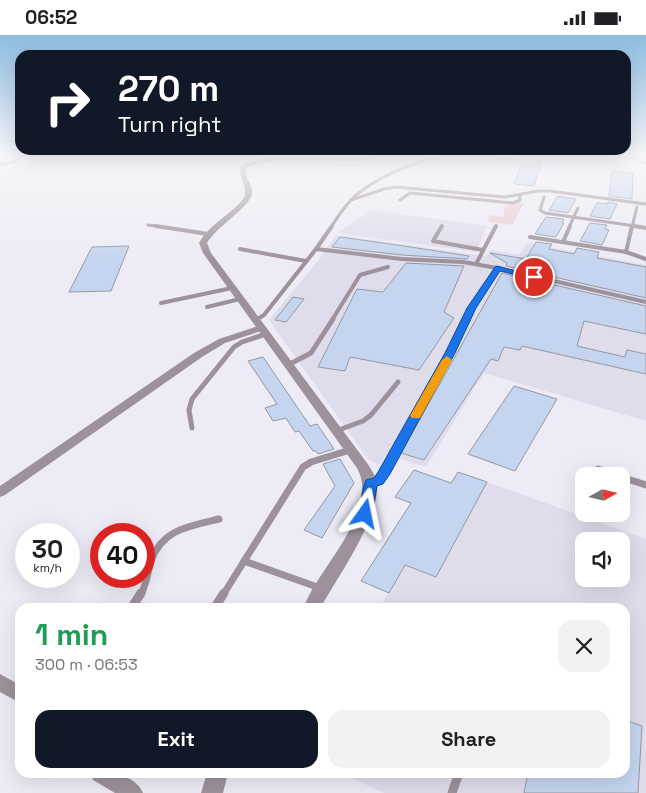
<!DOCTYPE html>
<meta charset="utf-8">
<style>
:root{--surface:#fff;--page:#f2f2f2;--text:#202124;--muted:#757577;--accent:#111827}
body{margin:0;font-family:"Space Grotesk",sans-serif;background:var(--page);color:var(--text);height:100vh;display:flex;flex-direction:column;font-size:19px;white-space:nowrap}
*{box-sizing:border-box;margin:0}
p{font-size:16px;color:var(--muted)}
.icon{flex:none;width:28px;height:28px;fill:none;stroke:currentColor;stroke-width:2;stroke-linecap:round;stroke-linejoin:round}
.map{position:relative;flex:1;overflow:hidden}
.details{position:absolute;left:15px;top:568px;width:615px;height:175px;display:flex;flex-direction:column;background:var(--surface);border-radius:15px;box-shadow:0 5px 20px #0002}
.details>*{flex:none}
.hud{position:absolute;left:15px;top:15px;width:616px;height:105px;border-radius:15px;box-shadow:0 5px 20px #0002;background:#111827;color:#fff;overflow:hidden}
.needle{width:32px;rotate:82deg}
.tools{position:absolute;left:575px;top:432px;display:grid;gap:10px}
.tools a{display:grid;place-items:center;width:55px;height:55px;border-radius:10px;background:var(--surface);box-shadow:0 5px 20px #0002;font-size:25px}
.speed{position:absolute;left:15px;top:488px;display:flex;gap:10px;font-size:25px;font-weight:700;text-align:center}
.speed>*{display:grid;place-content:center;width:65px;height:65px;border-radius:50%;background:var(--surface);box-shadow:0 5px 20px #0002;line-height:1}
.speed small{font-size:12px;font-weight:400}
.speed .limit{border:8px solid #d22;background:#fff;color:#111}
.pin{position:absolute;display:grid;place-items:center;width:42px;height:42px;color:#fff;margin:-21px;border:2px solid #fff;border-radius:50%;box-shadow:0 1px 5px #0007}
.me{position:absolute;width:55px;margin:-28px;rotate:12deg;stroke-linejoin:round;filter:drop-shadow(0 0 4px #0008)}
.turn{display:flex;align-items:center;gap:18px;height:105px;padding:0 20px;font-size:22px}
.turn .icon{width:65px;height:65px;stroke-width:2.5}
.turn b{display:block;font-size:35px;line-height:42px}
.round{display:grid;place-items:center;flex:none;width:52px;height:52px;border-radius:15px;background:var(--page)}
.headline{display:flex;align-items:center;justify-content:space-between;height:85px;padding:0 20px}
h1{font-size:30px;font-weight:700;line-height:38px;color:#1e9e55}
.primary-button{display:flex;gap:10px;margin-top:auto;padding:10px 20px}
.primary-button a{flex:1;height:58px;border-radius:15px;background:var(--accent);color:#fff;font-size:20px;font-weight:700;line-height:58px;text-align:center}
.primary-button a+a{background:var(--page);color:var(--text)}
.status{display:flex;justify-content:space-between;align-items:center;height:35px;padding:0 25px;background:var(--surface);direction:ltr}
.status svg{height:14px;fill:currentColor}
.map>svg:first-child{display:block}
.built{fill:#dfdcec;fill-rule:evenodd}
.green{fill:#e8ccd2}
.building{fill:#c5d5ef;stroke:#9499a1}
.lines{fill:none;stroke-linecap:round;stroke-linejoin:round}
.service-far4{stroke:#9d929b;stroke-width:3}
.service-far3{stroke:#9d929b;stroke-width:4}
.service-far2{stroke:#9d929b;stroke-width:5}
.service-far1{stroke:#9d929b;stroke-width:7}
.service{stroke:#9d929b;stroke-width:9}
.minor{fill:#9d929b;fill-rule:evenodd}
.tertiary{fill:#9d929b;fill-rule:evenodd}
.route{fill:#1a73e8;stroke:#114b97}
.slow{fill:#f59e0b}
</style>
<div class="status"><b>06:52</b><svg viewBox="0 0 49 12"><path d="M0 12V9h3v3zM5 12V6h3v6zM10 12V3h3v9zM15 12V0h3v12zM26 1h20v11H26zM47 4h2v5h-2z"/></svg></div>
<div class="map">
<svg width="646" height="758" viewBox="0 0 646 758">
<rect width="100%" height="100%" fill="#edebf5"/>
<g class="built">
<path d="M371 175 487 191 476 217 338 198Z"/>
<path d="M336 200 486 221 491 215 519 220 527 208 646 230V386L484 338 426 432 386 420 379 430 368 424 269 285 318 226Z"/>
<path d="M487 447 646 504V758H385L340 738H625V572H380L405 530 436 542ZM584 506H621V544H584Z"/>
</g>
<path class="green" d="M524 168 512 190 488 187 489 180 503 182 505 170Z"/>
<g class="building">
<path d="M525 120H537V122H543L534 151 514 149Z"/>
<path d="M612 136 633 138 632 164 609 161Z"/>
<path d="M558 161 576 164 568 178 549 175Z"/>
<path d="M608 167 617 169 610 184 590 181 597 168 608 169Z"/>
<path d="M546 182 564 184 562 188H564L556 202 535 199Z"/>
<path d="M590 188 607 190 605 194 609 195 602 210 580 206Z"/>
<path d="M340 202 404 211 469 221 467 224 402 220 332 212Z"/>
<path d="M536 207 552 209 549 214 574 219 577 213 599 217 597 223 646 232V263L506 231 507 228 490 218 526 224Z"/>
<path d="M129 211 111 256 69 257 92 212Z"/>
<path d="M406 228 464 231 444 277 454 283 419 335 350 322 345 336 318 332 357 254 383 257Z"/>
<path d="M502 238 646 271V299L584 286 577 311 625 322 627 315 646 319V339L522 311 520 315 504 312 498 326 491 324 424 425 401 418Z"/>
<path d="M293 262 304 264 286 287 275 285Z"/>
<path d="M263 322 310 391 317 389 334 414 318 419 316 416H313L299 396 295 397 286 383 273 386 265 373 277 369 248 326Z"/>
<path d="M514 351 557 364 515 436 468 419Z"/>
<path d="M340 424 354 448 322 503 304 495 335 451 323 429Z"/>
<path d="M414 435 451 448 458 437 487 447 436 542 405 530 389 558 361 546 411 468 395 462Z"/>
<path d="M625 685 642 691 638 758H524L528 738H625Z"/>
</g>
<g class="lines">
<g class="service-far4">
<path d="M635 120 634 124 646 128"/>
<path d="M544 162 540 175 545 178 642 192"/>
<path d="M351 165 384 154 396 152 505 162 538 156H550L646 169"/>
<path d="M400 165 410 158 513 168 520 165V160"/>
<path d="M148 190 164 192"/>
<path d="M331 192C339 180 348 166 360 157 385 138 422 123 453 120 473 118 494 123 514 125"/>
<path d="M569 192 578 173"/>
<path d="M632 192 637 172"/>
</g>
<g class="service-far3">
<path d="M156 191 208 199"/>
<path d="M442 191 433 206 483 215"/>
<path d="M632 191 626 217 646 224"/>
<path d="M634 191 646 193"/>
<path d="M530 202 626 217"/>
<path d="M563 207 570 191"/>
<path d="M240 214 306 226"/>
<path d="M316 214 332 191"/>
<path d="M476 229 496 191"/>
<path d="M161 268 232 253"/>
<path d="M207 272 240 264"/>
<path d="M259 283 264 280 316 214 402 224 463 227 497 233"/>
<path d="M332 285 360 240 388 232"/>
<path d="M466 285 497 233 646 267"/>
</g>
<g class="service-far2">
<path d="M288 330 311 318 333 284"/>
<path d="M192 393 189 375 192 364 234 312 242 307 266 299"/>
<path d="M336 396 363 386 371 380 398 347"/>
<path d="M402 405 467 284"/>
</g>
<g class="service-far1">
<path d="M598 434 620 441"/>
<path d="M621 442 646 450"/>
<path d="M370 448 379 446 403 404"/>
<path d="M244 526 320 553"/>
<path d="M141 560C146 549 148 538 151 526 162 494 190 491 219 484"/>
<path d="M223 560 303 432 311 427 350 415"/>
</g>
<g class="service">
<path d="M132 572 141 558"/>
<path d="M215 572 224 558"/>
<path d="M452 758 459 738"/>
</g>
<g class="minor">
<path d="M16 120H22L16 128 0 131V127L12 126Z"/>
<path d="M261 290 266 293 264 295 225 308 202 322 5 460 0 462V451L194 318 219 304Z"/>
<path d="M0 639 20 650V668L0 657Z"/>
<path d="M90 738C108 736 135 739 143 758H115L93 745Z"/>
</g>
<g class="tertiary">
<path d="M379 120H393C386 124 375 124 367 125 330 129 278 118 246 133 245 143 253 150 252 159 249 173 216 192 207 208L211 218 367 428C371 434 376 441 377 449 380 483 337 543 321 572H304C317 534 381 476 357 433L203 218 199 208C210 188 231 180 243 164 250 154 237 142 241 131 268 118 296 123 325 123 343 123 361 122 379 120Z"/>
<path d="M207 738H228L223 758H201Z"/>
</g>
</g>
<linearGradient id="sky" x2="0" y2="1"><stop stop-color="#8dbce0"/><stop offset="0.53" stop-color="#f7f6fa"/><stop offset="1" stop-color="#f7f6fa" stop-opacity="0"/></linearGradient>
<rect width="646" height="226" fill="url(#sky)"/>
<path class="route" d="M497 231 539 242 534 244 500 236 476 273 455 318 390 439 383 449 377 451 372 479 370 483H360L358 479C361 470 362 453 366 445L374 443 378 437 445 318 467 273 495 232Z"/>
<path class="slow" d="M447 321 452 325 421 381 420 383H412L410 381 442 325Z"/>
</svg>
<div class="tools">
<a><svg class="needle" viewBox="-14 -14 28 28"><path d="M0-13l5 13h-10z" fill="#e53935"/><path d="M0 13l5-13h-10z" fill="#757577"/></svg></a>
<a><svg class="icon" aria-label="sound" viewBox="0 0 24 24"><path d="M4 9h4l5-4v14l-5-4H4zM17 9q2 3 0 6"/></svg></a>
</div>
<div class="speed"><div>30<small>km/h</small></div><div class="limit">40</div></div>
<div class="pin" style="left:534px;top:242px;background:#d93025"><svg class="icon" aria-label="arrive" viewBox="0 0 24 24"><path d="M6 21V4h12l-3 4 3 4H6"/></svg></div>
<svg class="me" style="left:365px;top:479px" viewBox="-20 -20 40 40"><path d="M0-17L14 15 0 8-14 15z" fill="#1a73e8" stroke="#fff" stroke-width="4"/></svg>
<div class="hud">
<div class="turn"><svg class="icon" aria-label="right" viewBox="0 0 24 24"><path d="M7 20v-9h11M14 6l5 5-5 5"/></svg><div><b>270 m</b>Turn right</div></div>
</div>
<section class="details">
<div class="headline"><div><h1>1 min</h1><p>300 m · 06:53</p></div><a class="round"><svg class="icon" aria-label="close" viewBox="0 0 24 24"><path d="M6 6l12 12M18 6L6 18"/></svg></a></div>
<div class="primary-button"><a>Exit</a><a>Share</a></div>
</section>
</div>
